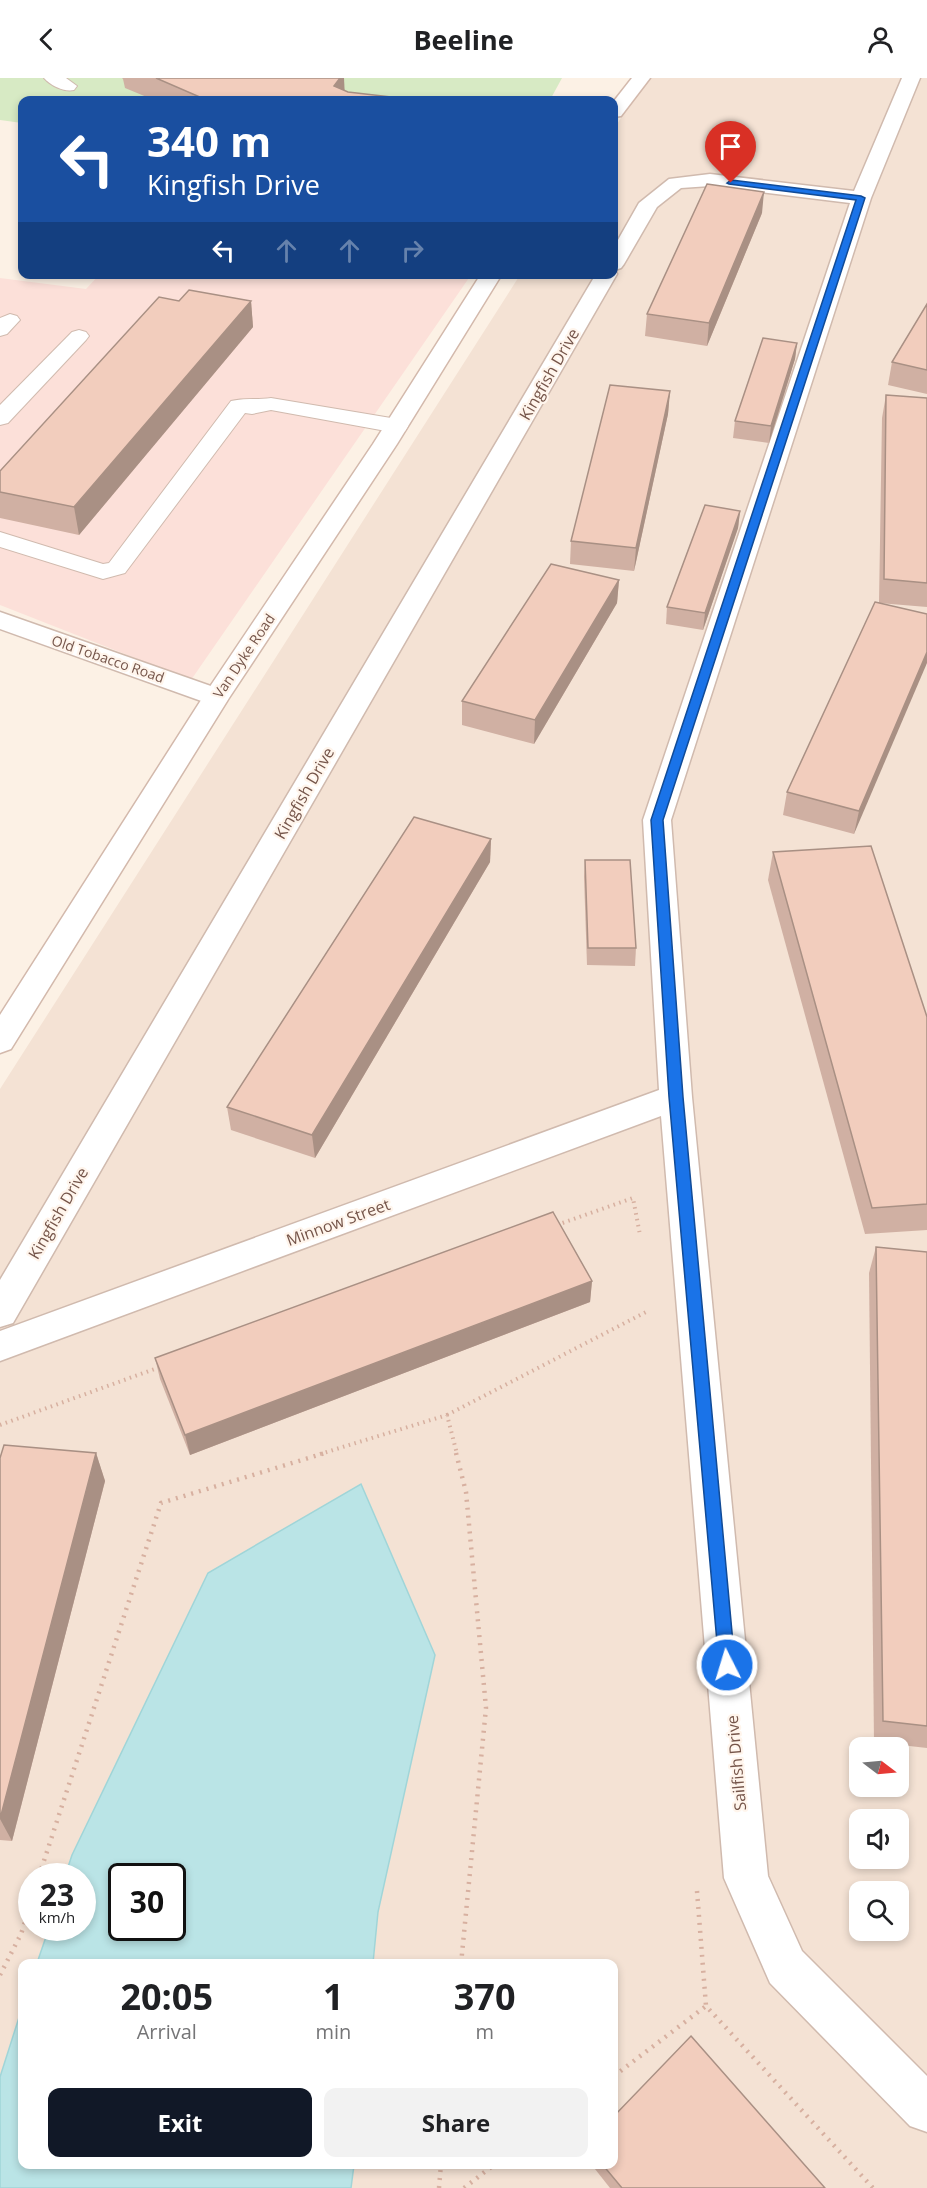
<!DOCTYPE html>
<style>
:root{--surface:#fff;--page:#f2f2f2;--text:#202124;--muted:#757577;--accent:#111827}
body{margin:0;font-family:"Open Sans",sans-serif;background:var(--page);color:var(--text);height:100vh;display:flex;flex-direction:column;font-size:22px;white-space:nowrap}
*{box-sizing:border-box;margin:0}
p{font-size:20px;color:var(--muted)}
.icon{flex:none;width:33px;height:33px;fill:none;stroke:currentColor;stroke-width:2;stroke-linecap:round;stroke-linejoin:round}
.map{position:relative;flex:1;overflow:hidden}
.sheet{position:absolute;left:18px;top:1881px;width:600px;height:210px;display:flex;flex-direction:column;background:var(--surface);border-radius:12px;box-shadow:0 3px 9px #0003}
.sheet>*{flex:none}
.guide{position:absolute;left:18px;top:18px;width:600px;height:183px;border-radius:12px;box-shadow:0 3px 9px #0003;background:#1a4fa0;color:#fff;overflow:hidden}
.needle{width:39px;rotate:106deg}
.buttons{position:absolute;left:849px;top:1659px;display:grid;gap:12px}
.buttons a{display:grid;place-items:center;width:60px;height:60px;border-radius:12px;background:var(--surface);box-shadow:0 3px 9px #0003;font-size:30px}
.speed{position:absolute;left:18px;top:1785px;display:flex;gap:12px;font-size:30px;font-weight:700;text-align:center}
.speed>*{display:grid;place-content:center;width:78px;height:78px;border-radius:50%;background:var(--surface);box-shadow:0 3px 9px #0003;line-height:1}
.speed small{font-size:15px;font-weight:400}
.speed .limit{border:3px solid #111;border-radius:9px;background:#fff;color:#111}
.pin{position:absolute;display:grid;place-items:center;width:51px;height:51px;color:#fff;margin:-62px -26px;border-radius:50% 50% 50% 0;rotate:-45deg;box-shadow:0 0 6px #0007}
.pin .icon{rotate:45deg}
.me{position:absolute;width:66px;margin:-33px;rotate:355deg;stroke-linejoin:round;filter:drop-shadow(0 0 4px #0008)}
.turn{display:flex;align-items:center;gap:21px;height:126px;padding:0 30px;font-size:27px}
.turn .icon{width:78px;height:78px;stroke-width:2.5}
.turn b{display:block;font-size:42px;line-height:51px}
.lanes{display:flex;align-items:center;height:57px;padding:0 30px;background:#0003;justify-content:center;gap:30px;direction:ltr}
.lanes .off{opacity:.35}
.eta{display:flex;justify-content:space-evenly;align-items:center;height:102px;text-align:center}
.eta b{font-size:36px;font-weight:700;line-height:42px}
.primary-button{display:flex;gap:12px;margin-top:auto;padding:12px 30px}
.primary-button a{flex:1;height:69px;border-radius:12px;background:var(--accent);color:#fff;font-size:24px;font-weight:700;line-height:69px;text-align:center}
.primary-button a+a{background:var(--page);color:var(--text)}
header{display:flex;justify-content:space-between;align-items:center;height:78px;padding:0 30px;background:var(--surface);font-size:27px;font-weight:700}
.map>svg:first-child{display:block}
.residential{fill:#f4e2d4;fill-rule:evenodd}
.commercial{fill:#fce0d9}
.green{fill:#d7eac4}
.water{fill:#bae4e6;stroke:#a0d5d8;stroke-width:1.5;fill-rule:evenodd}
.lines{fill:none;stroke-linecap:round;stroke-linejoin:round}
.service-casing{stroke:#d0baae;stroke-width:2}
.minor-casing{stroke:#d0baae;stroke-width:3}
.secondary-casing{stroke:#d3b9ac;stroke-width:3}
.path-far1{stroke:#d7b0a0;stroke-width:4;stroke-dasharray:1.5 4.5;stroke-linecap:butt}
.path{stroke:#d7b0a0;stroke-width:4.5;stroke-dasharray:2 6;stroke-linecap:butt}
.service{fill:#fff;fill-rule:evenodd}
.minor{fill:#fff;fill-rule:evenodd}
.secondary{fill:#fff;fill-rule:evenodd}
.wall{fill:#d0b0a3}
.shaded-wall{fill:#a99084}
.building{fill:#f2cdbd;stroke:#a99084;stroke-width:1.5}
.route{fill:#1a73e8;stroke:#114b97;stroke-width:1.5}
.labels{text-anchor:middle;stroke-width:4.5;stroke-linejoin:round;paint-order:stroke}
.far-street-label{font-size:14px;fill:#75554a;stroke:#fff5ec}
.street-label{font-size:16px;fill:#75554a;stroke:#fff5ec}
</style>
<header><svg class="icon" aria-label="back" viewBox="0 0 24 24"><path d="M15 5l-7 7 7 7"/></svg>Beeline<svg class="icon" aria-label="person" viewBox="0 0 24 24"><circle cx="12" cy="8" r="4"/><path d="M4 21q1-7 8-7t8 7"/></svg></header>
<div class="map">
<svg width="927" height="2110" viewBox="0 0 927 2110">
<rect width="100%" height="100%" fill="#fcf1e5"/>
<path class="residential" d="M646 0H927V2110H0V1011L520 197 614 196V51ZM860 1670H898V1708H860ZM860 1742H898V1780H860ZM32 1798H82V1850H32ZM122 1798H172V1850H122ZM860 1814H898V1852H860ZM22 1886H614V2086H22Z"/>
<path class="commercial" d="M100 196 471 197 191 602 0 527V200L86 211Z"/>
<path class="green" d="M0 0H562L550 22H22V45L0 42Z"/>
<g class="water">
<path d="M361 1406 435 1577 378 1834 373 1885H37L49 1850H82V1798H65L72 1777 208 1495ZM122 1798H172V1850H122Z"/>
<path d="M22 1930V2086L354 2087 351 2110H0V1999Z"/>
</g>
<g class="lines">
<defs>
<g id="service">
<path d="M44 0H66L77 8 74 12C64 14 51 8 44 0Z"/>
<path d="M10 236 17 238 20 242 7 256 0 258V240Z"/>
<path d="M79 252 86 254 89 258 86 262 8 345 0 347V327L72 254Z"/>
<path d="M271 320 397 341 405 343 408 348 405 353 397 355 271 332 252 336 245 335 125 495 103 501 0 469V454L103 486 109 485 231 323C244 320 257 322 271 320Z"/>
</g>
<g id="minor">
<path d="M902 0H920L871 120 671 742 692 1019 768 1798 802 1873 927 1998V2054L910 2048 770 1905 724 1800 661 1038 0 1283V1253L659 1012 643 742 850 125 710 108 681 110 657 129 624 186 621 190 615 192 617 196 13 1245 0 1249V1202L596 196H614V169L639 125 669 101 710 96 854 113Z"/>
<path d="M0 534 225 613 229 619 225 625 216 627 207 625 0 551Z"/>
</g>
<g id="secondary">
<path d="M632 0H650L621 38 614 39V23Z"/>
<path d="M481 196H502L397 366 229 620 11 971 0 975V937L203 619 373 366Z"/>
</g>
</defs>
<use href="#service" class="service-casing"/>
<use href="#minor" class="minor-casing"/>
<use href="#secondary" class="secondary-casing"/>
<g class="path-far1">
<path d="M557 1147 633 1120 640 1157"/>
<path d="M447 1337 648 1233"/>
<path d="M0 1347 160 1289"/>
<path d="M320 1376 447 1337 457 1376"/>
</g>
<g class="path">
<path d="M456 1375 466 1414 486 1630 461 1886"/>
<path d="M39 1798 161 1425 325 1375"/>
<path d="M697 1813 706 1928 873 2110"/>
<path d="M0 1897 21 1856 32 1823"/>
<path d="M614 1998 706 1928"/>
<path d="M439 2110 441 2086"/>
<path d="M464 2110 495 2086"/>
</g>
<use href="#service" class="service"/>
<use href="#minor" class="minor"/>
<use href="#secondary" class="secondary"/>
</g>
<g class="wall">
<path d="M122 0H344V13L348 14 409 21V22H154L125 10 123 1Z"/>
<path d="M762 135 707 268 645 258 647 236Z"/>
<path d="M179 223H251L253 249 79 457 0 440V393Z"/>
<path d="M927 226V316L888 307 892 284Z"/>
<path d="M797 265 795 281 769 365 733 360 735 343Z"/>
<path d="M670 313 668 336 634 493 570 486 571 463Z"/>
<path d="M886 317 927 320V529L879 525 927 536 854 756 783 737 787 714 879 525 882 340Z"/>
<path d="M740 433 738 450 703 552 666 546 667 529Z"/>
<path d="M619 502 617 525 534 666 462 647V623Z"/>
<path d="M491 761 490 784 315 1080 231 1052 227 1029Z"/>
<path d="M773 774 927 939V1152L865 1156 768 802Z"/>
<path d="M585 782 636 870 635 888 587 887 584 799Z"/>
<path d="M876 1169 927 1174V1670L874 1664 869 1195Z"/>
<path d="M592 1203 590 1224 190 1377 160 1301 155 1280Z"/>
<path d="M96 1375 105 1403 12 1763 0 1762V1380Z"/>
<path d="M591 2086H614L825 2110H610Z"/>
</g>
<g class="shaded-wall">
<path d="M340 0H344L345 20 334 8Z"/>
<path d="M764 114 762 135 707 268 709 245Z"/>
<path d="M251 223 253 249 79 457 74 429Z"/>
<path d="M797 265 795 281 769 365 771 348Z"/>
<path d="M670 313 668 336 634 493 636 470Z"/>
<path d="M740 433 738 450 703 552 705 535Z"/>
<path d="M619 502 617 525 534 666 535 642Z"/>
<path d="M927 574V585L854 756 859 733Z"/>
<path d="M491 761 490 784 315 1080 312 1057Z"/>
<path d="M592 1203 590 1224 190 1377 185 1357Z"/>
<path d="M96 1375 105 1403 12 1763 0 1741Z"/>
</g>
<g class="building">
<path d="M156 0H340L334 8 348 14 409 21 408 22H230L202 20Z"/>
<path d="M707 106 764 114 709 245 647 236Z"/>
<path d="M189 212 251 223 74 429 0 414V393L159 219 179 223Z"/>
<path d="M927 226V292L892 284Z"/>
<path d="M763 260 797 265 771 348 735 343Z"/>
<path d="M610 307 670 313 636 470 571 463Z"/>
<path d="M886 317 927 320V505L884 501Z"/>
<path d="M705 427 740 433 705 535 667 529Z"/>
<path d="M551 486 619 502 535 642 462 623Z"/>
<path d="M875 524 927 536V574L859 733 787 714Z"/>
<path d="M414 739 491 761 312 1057 227 1029Z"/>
<path d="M871 768 927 939V1126L872 1130 773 774Z"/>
<path d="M585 782H630L636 870H588Z"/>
<path d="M553 1134 592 1203 185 1357 155 1280Z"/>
<path d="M876 1169 927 1174V1648L883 1643Z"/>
<path d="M4 1367 96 1375 0 1741V1380Z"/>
<path d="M691 1958 825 2110H622L602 2086H614V2038Z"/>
</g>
<path class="route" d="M731 102 861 118 865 120 663 742 683 1019 735 1587 733 1593 727 1595 721 1593 719 1587 669 1019 651 742 856 122 729 106 727 105Z"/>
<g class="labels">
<g class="far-street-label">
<text transform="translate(244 578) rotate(-56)" y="5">Van Dyke Road</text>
<text transform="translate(108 581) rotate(19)" y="5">Old Tobacco Road</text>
</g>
<g class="street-label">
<text transform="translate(549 296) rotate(-60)" y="6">Kingfish Drive</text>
<text transform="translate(304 715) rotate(-60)" y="6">Kingfish Drive</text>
<text transform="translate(58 1135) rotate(-60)" y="6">Kingfish Drive</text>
<text transform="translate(338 1144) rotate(-20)" y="6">Minnow Street</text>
<text transform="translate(736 1685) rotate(-95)" y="6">Sailfish Drive</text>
</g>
</g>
</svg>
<div class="buttons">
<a><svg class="needle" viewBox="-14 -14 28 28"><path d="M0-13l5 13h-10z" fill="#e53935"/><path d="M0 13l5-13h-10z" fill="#757577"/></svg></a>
<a><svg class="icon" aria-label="sound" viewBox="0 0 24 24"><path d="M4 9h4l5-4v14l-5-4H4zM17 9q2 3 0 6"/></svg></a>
<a><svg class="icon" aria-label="search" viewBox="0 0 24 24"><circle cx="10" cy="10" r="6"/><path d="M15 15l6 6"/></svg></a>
</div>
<div class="speed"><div>23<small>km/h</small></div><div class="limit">30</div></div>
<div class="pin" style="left:731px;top:105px;background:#d93025"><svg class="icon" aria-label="arrive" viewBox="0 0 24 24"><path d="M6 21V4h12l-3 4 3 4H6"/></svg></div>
<svg class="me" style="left:727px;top:1587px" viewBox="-20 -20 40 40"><circle r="17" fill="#1a73e8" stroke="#fff" stroke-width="3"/><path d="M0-11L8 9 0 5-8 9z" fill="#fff"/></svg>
<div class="guide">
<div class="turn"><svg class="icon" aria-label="left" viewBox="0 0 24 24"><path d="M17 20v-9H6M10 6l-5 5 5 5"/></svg><div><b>340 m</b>Kingfish Drive</div></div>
<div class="lanes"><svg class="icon" aria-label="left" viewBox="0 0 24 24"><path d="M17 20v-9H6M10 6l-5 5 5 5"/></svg><svg class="icon off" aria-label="ahead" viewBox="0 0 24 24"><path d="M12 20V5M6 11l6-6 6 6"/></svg><svg class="icon off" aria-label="ahead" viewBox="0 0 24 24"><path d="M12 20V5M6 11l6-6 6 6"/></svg><svg class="icon off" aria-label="right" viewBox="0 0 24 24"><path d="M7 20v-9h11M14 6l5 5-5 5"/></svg></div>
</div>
<section class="sheet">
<div class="eta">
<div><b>20:05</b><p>Arrival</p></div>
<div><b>1</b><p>min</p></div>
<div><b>370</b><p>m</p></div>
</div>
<div class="primary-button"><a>Exit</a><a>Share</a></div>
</section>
</div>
